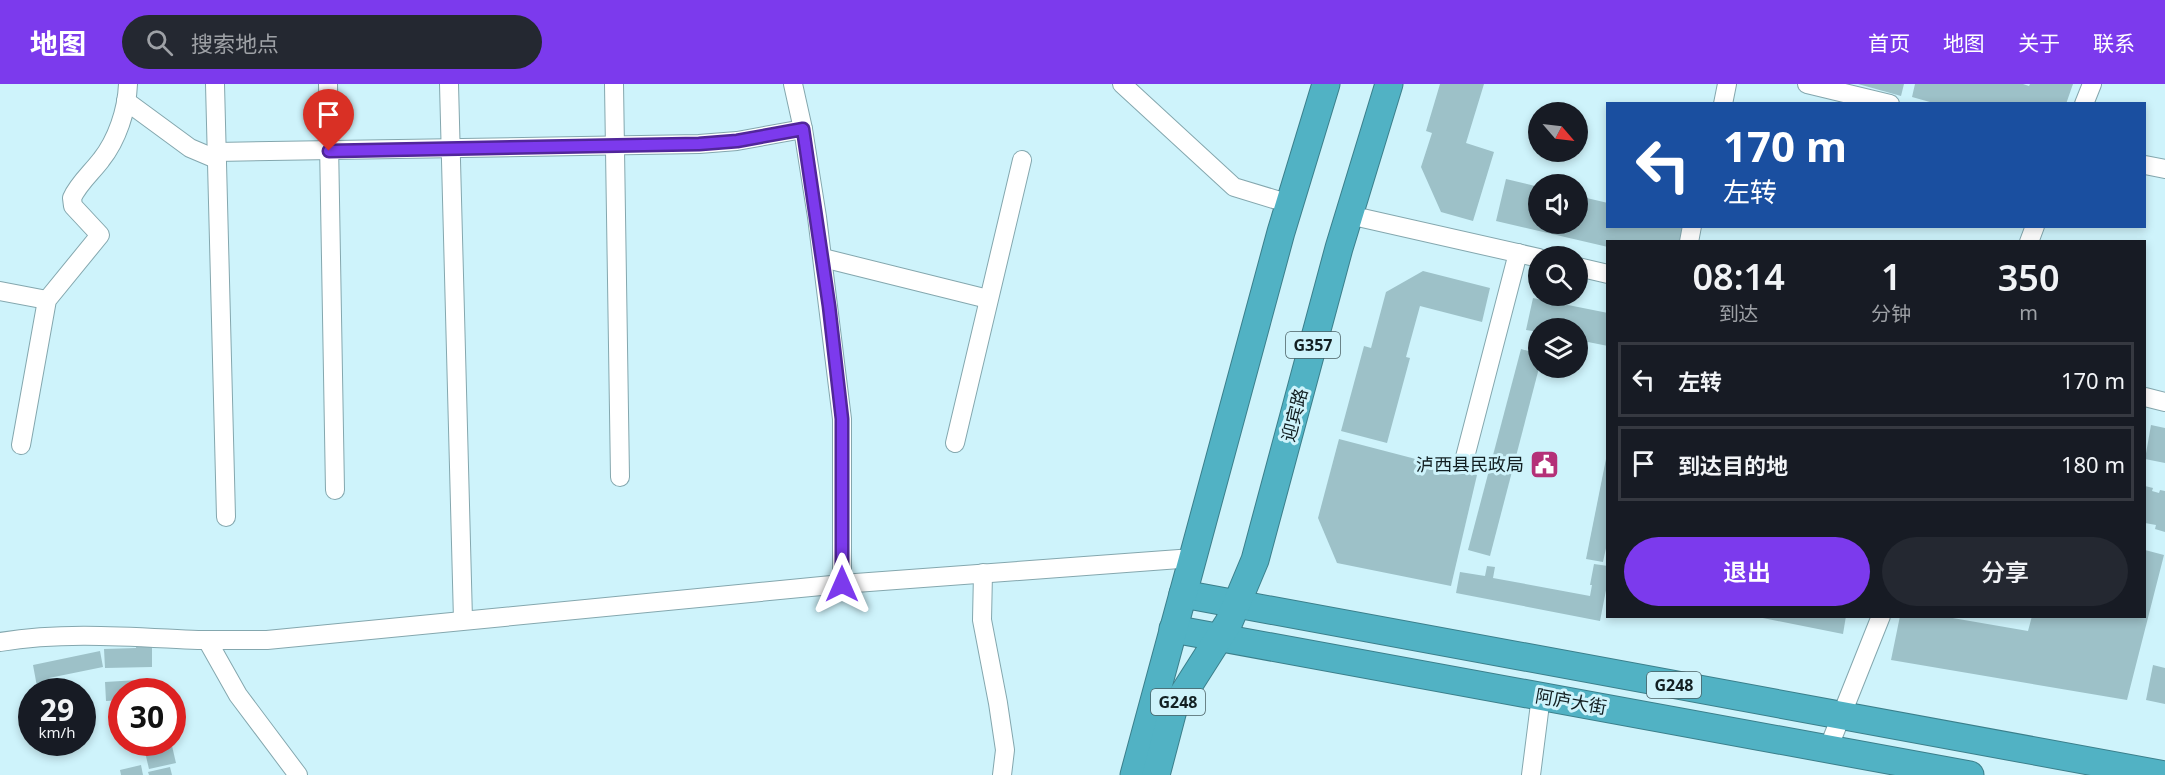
<!DOCTYPE html>
<html lang="zh">
<meta charset="utf-8">
<style>
:root{--surface:#171b24;--page:#242831;--text:#f1f3f6;--muted:#9ea1a6;--line:#363941;--accent:#7c3aed}
body{margin:0;font-family:"Noto Sans","Noto Sans SC",sans-serif;background:var(--page);color:var(--text);height:100vh;display:flex;flex-direction:column;font-size:22px;white-space:nowrap}
*{box-sizing:border-box;margin:0}
p{font-size:20px;color:var(--muted)}
.icon{flex:none;width:33px;height:33px;fill:none;stroke:currentColor;stroke-width:2;stroke-linecap:round;stroke-linejoin:round}
.map{position:relative;flex:1;overflow:hidden}
.panel{position:absolute;left:1606px;top:156px;width:540px;height:378px;display:flex;flex-direction:column;background:var(--surface);border-radius:0px;box-shadow:0 3px 9px #0003}
.panel>*{flex:none}
.top-card{position:absolute;left:1606px;top:18px;width:540px;height:126px;border-radius:0px;box-shadow:0 3px 9px #0003;background:#1a4fa0;color:#fff;overflow:hidden}
.needle{width:39px;rotate:118deg}
.fabs{position:absolute;left:1528px;top:18px;display:grid;gap:12px}
.fabs a{display:grid;place-items:center;width:60px;height:60px;border-radius:50%;background:var(--surface);box-shadow:0 3px 9px #0003;font-size:30px}
.speed{position:absolute;left:18px;top:594px;display:flex;gap:12px;font-size:30px;font-weight:700;text-align:center}
.speed>*{display:grid;place-content:center;width:78px;height:78px;border-radius:50%;background:var(--surface);box-shadow:0 3px 9px #0003;line-height:1}
.speed small{font-size:15px;font-weight:400}
.speed .limit{border:9px solid #d22;background:#fff;color:#111}
.pin{position:absolute;display:grid;place-items:center;width:51px;height:51px;color:#fff;margin:-62px -26px;border-radius:50% 50% 50% 0;rotate:-45deg;box-shadow:0 0 6px #0007}
.pin .icon{rotate:45deg}
.me{position:absolute;width:66px;margin:-33px;rotate:0deg;stroke-linejoin:round;filter:drop-shadow(0 0 4px #0008)}
.turn{display:flex;align-items:center;gap:21px;height:126px;padding:0 18px;font-size:27px}
.turn .icon{width:78px;height:78px;stroke-width:2.5}
.turn b{display:block;font-size:42px;line-height:51px}
.eta{display:flex;justify-content:space-evenly;align-items:center;height:102px;text-align:center}
.eta b{font-size:36px;font-weight:600;line-height:42px}
.action{display:flex;gap:12px;margin-top:auto;padding:12px 18px}
.action a{flex:1;height:69px;border-radius:36px;background:var(--accent);color:#fff;font-size:24px;font-weight:600;line-height:69px;text-align:center}
.action a+a{background:var(--page);color:var(--text)}
ul{padding:0;list-style:none}
li{display:flex;align-items:center;gap:18px;height:75px;margin:0 12px 9px;padding:0 6px;border:3px solid var(--line);border-radius:0px}
li div{flex:1}
li b{display:block;font-size:22px}
li em{font-style:normal}
header{display:flex;align-items:center;gap:36px;box-sizing:border-box;height:84px;padding:0 30px;background:var(--accent);color:#fff}
header strong{font-size:28px}
nav{display:flex;gap:33px;margin-inline-start:auto;font-size:21px}
.search{width:420px;height:54px;background:var(--page);display:flex;align-items:center;gap:15px;box-sizing:border-box;padding:0 21px;border-radius:33px;color:var(--muted);font-size:22px}
.map>svg:first-child{display:block}
.building{fill:#9dc1c8}
.lines{fill:none;stroke-linecap:round;stroke-linejoin:round}
.minor-casing{stroke:#84a7ae;stroke-width:20}
.highway-casing{stroke:#3b7f8b;stroke-width:29}
.minor{stroke:#fff;stroke-width:18}
.highway{stroke:#51b2c4;stroke-width:27}
.route-casing{stroke:#51269a;stroke-width:15}
.route{stroke:#7c3aed;stroke-width:10}
.labels{text-anchor:middle;stroke-width:6;stroke-linejoin:round;paint-order:stroke}
.shield{fill:#cef3fb;stroke:#4a5f63;stroke-width:1.5}
.shield-label{font-size:16px;font-weight:bold;fill:#121f22}
.street-label{font-size:18px;fill:#121f22;stroke:#cef3fb}
.poi-label{font-size:18px;fill:#121f22;stroke:#cef3fb;text-anchor:end}
</style>
<header>
<strong>地图</strong>
<div class="search"><svg class="icon" aria-label="search" viewBox="0 0 24 24"><circle cx="10" cy="10" r="6"/><path d="M15 15l6 6"/></svg>搜索地点</div>
<nav><a>首页</a><a>地图</a><a>关于</a><a>联系</a></nav>
</header>
<div class="map">
<svg width="2165" height="691" viewBox="0 0 2165 691">
<rect width="100%" height="100%" fill="#cef3fb"/>
<g class="building">
<path d="M1440 0H1484L1466 59 1494 68 1473 137 1441 128 1421 83 1432 49 1426 47Z"/>
<path d="M1858 0H1904L1901 12Z"/>
<path d="M1915 0H2023L2029 2 2030 0H2073L2066 20H1937L1912 13Z"/>
<path d="M1506 95 1539 103V140H1578V112L1608 119V142H1684L1680 158H1608V163L1496 137Z"/>
<path d="M1423 187 1490 204 1482 238 1420 222 1406 273 1410 274 1387 359 1341 347 1364 262 1371 264 1386 208Z"/>
<path d="M1533 214 1608 229V262L1578 256V244H1539V248L1526 246Z"/>
<path d="M1521 265 1539 270V284L1490 472 1468 466Z"/>
<path d="M2151 341 2165 344V379L2145 375Z"/>
<path d="M1339 355 1477 391 1451 502 1337 479 1318 434Z"/>
<path d="M1607 370 1608 455 1603 478 1586 475Z"/>
<path d="M2145 402 2153 404 2152 407 2159 409 2160 406 2165 407V448L2155 445 2156 441 2145 439Z"/>
<path d="M2145 466 2164 471 2127 616 1891 576 1900 532H1941L2028 547 2032 532H2145Z"/>
<path d="M1594 480 1608 482V496L1600 537 1456 509 1460 488 1485 492 1487 482 1495 483 1493 494 1590 512 1592 501H1590Z"/>
<path d="M1753 532H1846L1843 550Z"/>
<path d="M152 560V583L105 584 104 565 136 564V561Z"/>
<path d="M100 567 103 583 49 594 52 608H38L33 581Z"/>
<path d="M2153 581 2165 584V620L2146 616Z"/>
<path d="M138 596 139 608H122V616L106 617 105 598Z"/>
<path d="M172 662 176 679 149 685 145 668Z"/>
<path d="M141 681 143 691H121L120 686Z"/>
<path d="M170 683 172 691H149L148 688Z"/>
</g>
<g class="lines">
<defs>
<g id="minor">
<path d="M215 0 226 433"/>
<path d="M328 0 335 406"/>
<path d="M449 0 463 536"/>
<path d="M614 0 620 393"/>
<path d="M793 0 803 45 817 133 842 335V500"/>
<path d="M1122 0 1234 103 1290 120"/>
<path d="M1807 0 1890 20"/>
<path d="M126 17 190 64 216 75"/>
<path d="M1723 20 1727 0"/>
<path d="M2084 20 2092 0"/>
<path d="M216 68 699 60 737 57 803 45"/>
<path d="M2145 81 2165 85"/>
<path d="M1349 131 1539 174"/>
<path d="M1689 158 1692 142"/>
<path d="M2029 158 2035 142"/>
<path d="M823 174 988 215"/>
<path d="M1578 183 1608 190"/>
<path d="M0 207 47 216"/>
<path d="M2145 313 2165 318"/>
<path d="M955 359 1022 76"/>
<path d="M21 361 47 216 100 151 73 122 72 114C78 100 92 88 101 76 117 56 127 26 128 0"/>
<path d="M1464 377 1518 169"/>
<path d="M983 489 982 536 998 619 1005 666 1002 691"/>
<path d="M207 556 238 611 298 691"/>
<path d="M0 558C66 547 131 553 198 556 221 556 244 556 267 556L842 500 1193 474"/>
<path d="M1828 665 1881 532"/>
<path d="M1531 691 1541 612"/>
</g>
<g id="highway">
<path d="M1183 510 2165 691"/>
<path d="M1173 545 1970 691"/>
<path d="M1134 691 1281 148 1326 0"/>
<path d="M1156 691 1173 626 1229 538 1255 476 1339 164 1389 0"/>
</g>
</defs>
<use href="#minor" class="minor-casing"/>
<use href="#highway" class="highway-casing"/>
<use href="#minor" class="minor"/>
<use href="#highway" class="highway"/>
</g>
<g class="lines">
<defs>
<path id="route" d="M329 67 699 60 737 57 803 45 829 222 842 335V500"/>
</defs>
<use href="#route" class="route-casing"/>
<use href="#route" class="route"/>
</g>
<defs>
<symbol id="civic-square" viewBox="-11 -11 22 22"><rect x="-9" y="-9" width="18" height="18" rx="4" fill="#b43078" stroke="#cef3fb"/><path d="M-.6-6.5H3V-4.5H.6V-3L4-1V1h2V6H-6V1h2V-1L-.6-3ZM-1.2 2.5V6h2.4V2.5Z" fill="#fff"/></symbol>
</defs>
<g fill-rule="evenodd">
<use href="#civic-square" x="1528" y="364" width="33" height="33"/>
</g>
<g class="labels">
<g class="shield">
<rect x="1286" y="248" width="54" height="26" rx="4.5"/>
<rect x="1647" y="588" width="54" height="26" rx="4.5"/>
<rect x="1151" y="605" width="54" height="26" rx="4.5"/>
</g>
<g class="shield-label">
<text x="1313" y="267">G357</text>
<text x="1674" y="607">G248</text>
<text x="1178" y="624">G248</text>
</g>
<g class="street-label">
<text transform="translate(1295 331) rotate(-75)" y="6">迎宾路</text>
<text transform="translate(1571 618) rotate(10)" y="6">阿庐大街</text>
</g>
<g class="poi-label">
<text x="1524" y="387">泸西县民政局</text>
</g>
</g>
</svg>
<div class="fabs">
<a><svg class="needle" viewBox="-14 -14 28 28"><path d="M0-13l5 13h-10z" fill="#e53935"/><path d="M0 13l5-13h-10z" fill="#9ea1a6"/></svg></a>
<a><svg class="icon" aria-label="sound" viewBox="0 0 24 24"><path d="M4 9h4l5-4v14l-5-4H4zM17 9q2 3 0 6"/></svg></a>
<a><svg class="icon" aria-label="search" viewBox="0 0 24 24"><circle cx="10" cy="10" r="6"/><path d="M15 15l6 6"/></svg></a>
<a><svg class="icon" aria-label="layers" viewBox="0 0 24 24"><path d="M12 4l9 5-9 5-9-5zM3 14l9 5 9-5"/></svg></a>
</div>
<div class="speed"><div>29<small>km/h</small></div><div class="limit">30</div></div>
<div class="pin" style="left:329px;top:67px;background:#d93025"><svg class="icon" aria-label="arrive" viewBox="0 0 24 24"><path d="M6 21V4h12l-3 4 3 4H6"/></svg></div>
<svg class="me" style="left:842px;top:500px" viewBox="-20 -20 40 40"><path d="M0-17L14 15 0 8-14 15z" fill="#7c3aed" stroke="#fff" stroke-width="4"/></svg>
<div class="top-card">
<div class="turn"><svg class="icon" aria-label="left" viewBox="0 0 24 24"><path d="M17 20v-9H6M10 6l-5 5 5 5"/></svg><div><b>170 m</b>左转</div></div>
</div>
<section class="panel">
<div class="eta">
<div><b>08:14</b><p>到达</p></div>
<div><b>1</b><p>分钟</p></div>
<div><b>350</b><p>m</p></div>
</div>
<ul>
<li><svg class="icon" aria-label="left" viewBox="0 0 24 24"><path d="M17 20v-9H6M10 6l-5 5 5 5"/></svg><div><b>左转</b></div><em>170 m</em></li>
<li><svg class="icon" aria-label="arrive" viewBox="0 0 24 24"><path d="M6 21V4h12l-3 4 3 4H6"/></svg><div><b>到达目的地</b></div><em>180 m</em></li>
</ul>
<div class="action"><a>退出</a><a>分享</a></div>
</section>
</div>
